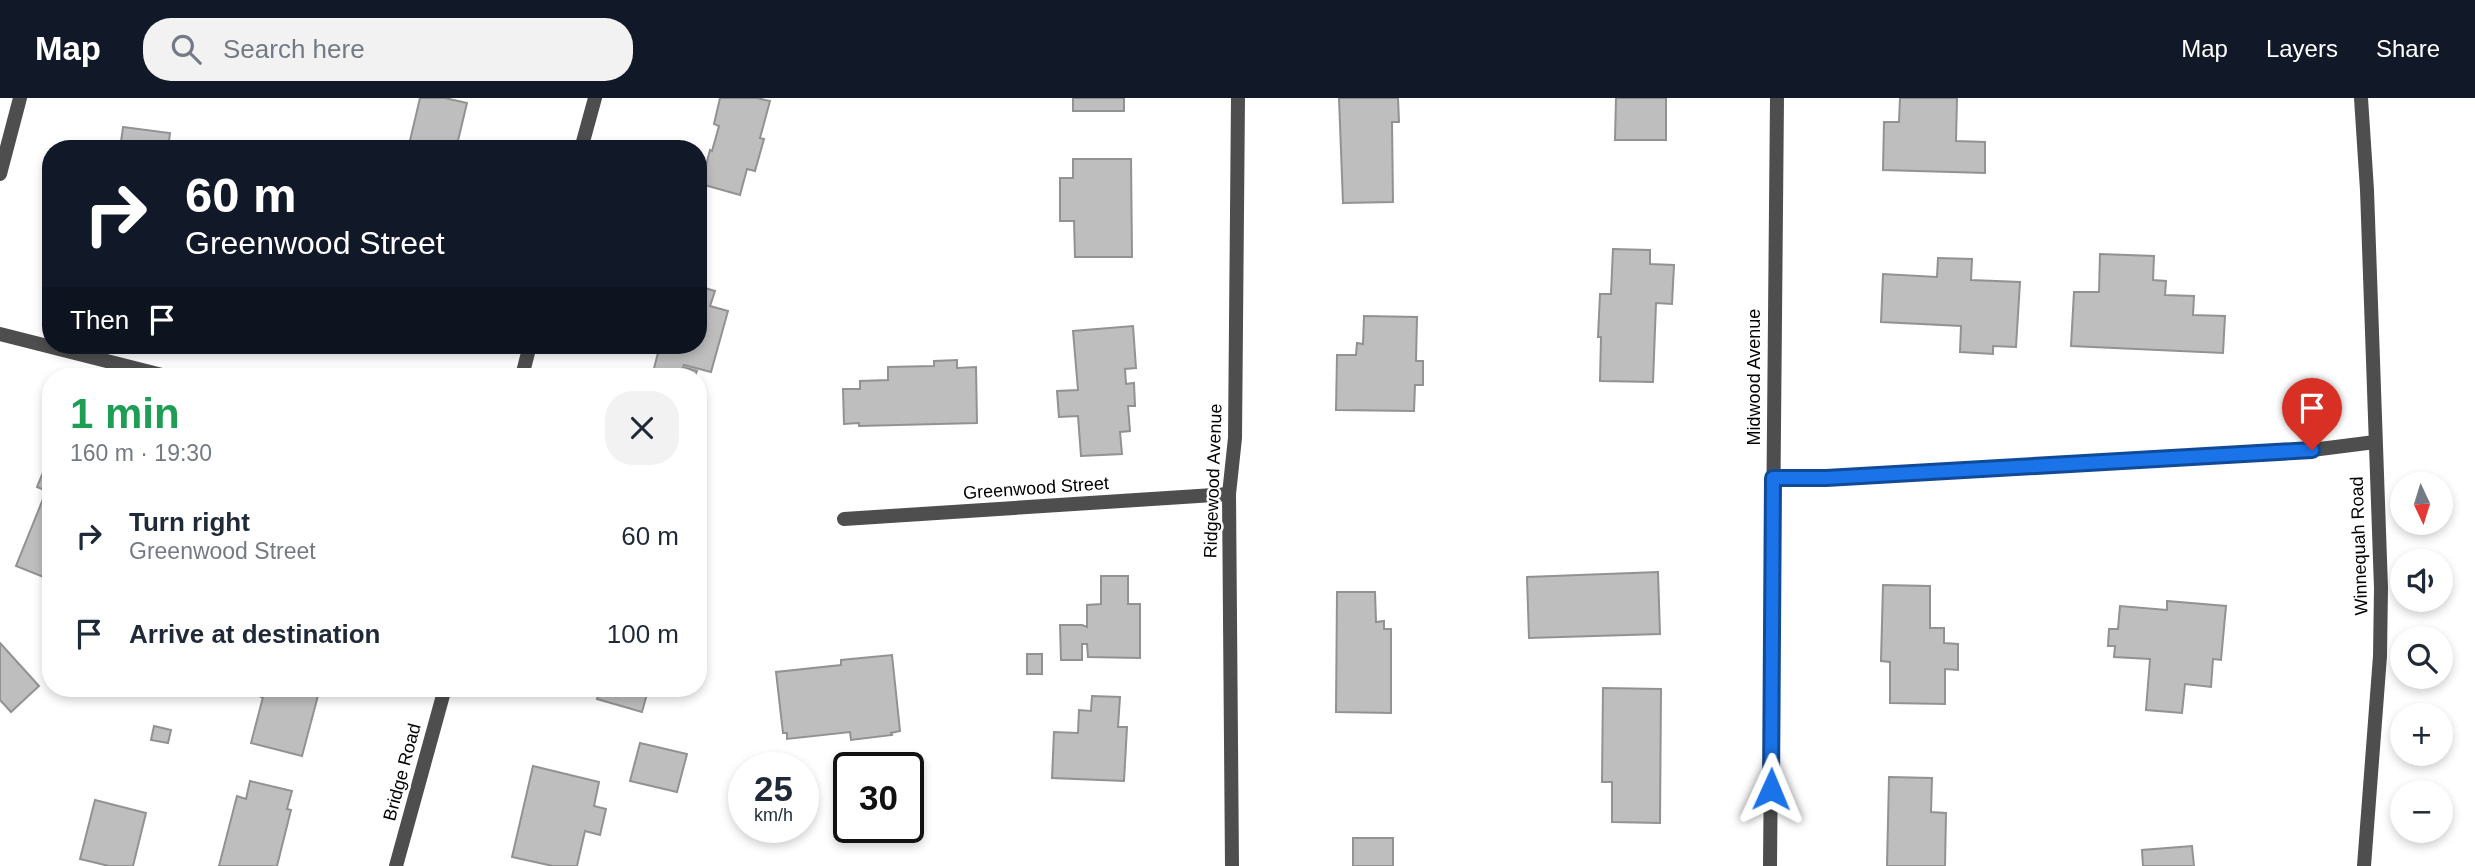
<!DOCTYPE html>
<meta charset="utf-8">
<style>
:root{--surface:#fff;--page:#f2f2f3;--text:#1f2937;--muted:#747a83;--accent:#111827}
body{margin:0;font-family:Arial,sans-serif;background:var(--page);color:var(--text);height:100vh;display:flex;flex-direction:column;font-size:26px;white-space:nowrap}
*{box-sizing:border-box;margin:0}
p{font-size:23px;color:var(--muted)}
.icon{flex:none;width:38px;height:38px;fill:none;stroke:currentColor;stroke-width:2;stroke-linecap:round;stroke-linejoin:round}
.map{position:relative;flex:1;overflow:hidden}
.panel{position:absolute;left:42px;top:270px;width:665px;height:329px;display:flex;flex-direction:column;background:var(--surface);border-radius:28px;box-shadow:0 4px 10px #0003}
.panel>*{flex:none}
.banner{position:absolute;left:42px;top:42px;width:665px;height:214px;border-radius:28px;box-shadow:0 4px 10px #0003;background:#111827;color:#fff;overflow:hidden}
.needle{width:46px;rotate:176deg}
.buttons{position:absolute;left:2390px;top:374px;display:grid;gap:14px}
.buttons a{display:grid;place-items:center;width:63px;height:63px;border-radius:50%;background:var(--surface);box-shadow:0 4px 10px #0003;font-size:35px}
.speed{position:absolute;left:728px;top:654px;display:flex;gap:14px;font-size:35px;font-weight:700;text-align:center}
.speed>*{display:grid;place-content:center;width:91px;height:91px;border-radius:50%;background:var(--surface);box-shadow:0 4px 10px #0003;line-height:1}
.speed small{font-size:18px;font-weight:400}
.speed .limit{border:4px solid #111;border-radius:10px;background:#fff;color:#111}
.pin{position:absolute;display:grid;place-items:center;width:60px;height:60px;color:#fff;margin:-72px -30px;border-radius:50% 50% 50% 0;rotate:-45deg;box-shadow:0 0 7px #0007}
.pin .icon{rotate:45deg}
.me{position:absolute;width:77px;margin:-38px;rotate:1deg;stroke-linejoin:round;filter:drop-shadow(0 0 5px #0008)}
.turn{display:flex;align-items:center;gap:24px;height:147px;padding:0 28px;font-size:32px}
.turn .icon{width:91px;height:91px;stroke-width:2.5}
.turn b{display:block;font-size:49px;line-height:60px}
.then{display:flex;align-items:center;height:66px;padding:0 28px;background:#0003;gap:14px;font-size:26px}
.round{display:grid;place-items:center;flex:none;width:74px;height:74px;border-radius:28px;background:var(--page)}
.overview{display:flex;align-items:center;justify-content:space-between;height:119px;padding:0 28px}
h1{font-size:42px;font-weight:700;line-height:52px;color:#1e9e55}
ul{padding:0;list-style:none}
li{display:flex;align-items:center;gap:21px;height:98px;padding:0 28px}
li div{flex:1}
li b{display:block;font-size:26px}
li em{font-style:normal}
header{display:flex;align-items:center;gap:42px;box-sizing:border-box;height:98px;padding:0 35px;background:var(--accent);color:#fff}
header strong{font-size:33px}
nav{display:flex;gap:38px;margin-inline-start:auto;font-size:24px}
.search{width:490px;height:63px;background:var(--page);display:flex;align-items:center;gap:18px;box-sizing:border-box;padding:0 24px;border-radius:28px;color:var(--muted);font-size:26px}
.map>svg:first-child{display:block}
.building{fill:#bebebe;stroke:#929292;stroke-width:2}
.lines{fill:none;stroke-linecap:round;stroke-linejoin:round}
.minor{stroke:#4e4e4e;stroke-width:14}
.tertiary{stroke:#4e4e4e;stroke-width:14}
.route-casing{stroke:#114b97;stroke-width:18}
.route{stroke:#1a73e8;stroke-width:12}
.labels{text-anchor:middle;stroke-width:5;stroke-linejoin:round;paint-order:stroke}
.street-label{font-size:18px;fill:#000;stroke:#fff}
</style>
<header>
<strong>Map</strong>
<div class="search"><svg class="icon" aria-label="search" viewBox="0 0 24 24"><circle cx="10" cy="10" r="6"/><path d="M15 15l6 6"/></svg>Search here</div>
<nav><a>Map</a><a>Layers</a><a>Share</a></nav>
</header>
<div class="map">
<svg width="2475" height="768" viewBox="0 0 2475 768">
<rect width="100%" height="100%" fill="#fff"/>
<g class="building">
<path d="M420 0H445L467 5 456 51H408Z"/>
<path d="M720 0H757L770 3 760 40 764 41 755 73 747 71 740 97 701 86 710 52 712 53 719 28 714 26Z"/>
<rect x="1073" y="0" width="51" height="13"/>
<path d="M1339 0H1398L1399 24H1392L1393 104 1343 105Z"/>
<path d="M1616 0H1666V42H1615Z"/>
<path d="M1900 0H1957L1956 43 1985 44V75L1883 72 1884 24H1899Z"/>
<path d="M123 29 170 35 168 51H120Z"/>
<path d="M1073 61H1131L1132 159H1075L1074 123H1060V80H1073Z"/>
<path d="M1613 151 1650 152V166L1674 167 1672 206 1656 205 1653 284 1600 283 1601 239H1598L1600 196H1611Z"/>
<path d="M2100 156 2154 158 2153 182 2166 183 2165 197 2194 198 2193 217 2225 218 2223 255 2071 248 2074 194H2099Z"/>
<path d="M1938 160 1972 161 1971 182 2020 184 2016 249 1993 248V256L1960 254 1961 228 1881 224 1883 176 1937 179Z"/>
<path d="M698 188 715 193 710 208 728 213 711 274 684 267 683 269 697 273 695 278H652L660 247H698Z"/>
<path d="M1364 218 1417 219 1416 263H1423V287H1415L1414 313 1336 312 1337 257H1356L1357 245 1363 246Z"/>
<path d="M1133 228 1136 270 1125 271 1126 286 1134 285 1135 308H1128L1130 333 1120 334 1122 356 1081 358 1078 318 1059 319 1057 293 1078 292 1073 233Z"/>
<path d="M957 262V270L976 269 977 325 859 328V325L844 326 843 291H860V283L888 282V269L934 268V263Z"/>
<path d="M51 355V395L37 389Z"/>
<path d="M43 401 50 403 51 401V482L16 468Z"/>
<path d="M1658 474 1660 536 1529 540 1527 479Z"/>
<path d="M1101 478H1128V506H1140V560L1088 559 1087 546H1082V562H1061L1060 527H1082L1087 529V507L1101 506Z"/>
<path d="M1883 487 1930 488V530H1944V545L1958 546V572L1945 571V606L1890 605V564L1881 563Z"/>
<path d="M1337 494H1375L1376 524 1384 523V531H1391V615L1336 614Z"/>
<path d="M2167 503 2226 508 2221 562 2213 561 2211 589 2185 586 2182 615 2146 612 2150 561 2114 559 2115 548H2108L2109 531H2118L2120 508 2167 512Z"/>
<path d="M0 545 39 588 11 614 0 602Z"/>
<rect x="1027" y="556" width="15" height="20"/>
<path d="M892 557 900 633 891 635 892 637 851 642 850 634 787 641V635H783L776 574 841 567V562Z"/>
<path d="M264 590H320L302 658 251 645 263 599H261Z"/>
<path d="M600 590H639L648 592 642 614 597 601Z"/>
<path d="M1603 590 1661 591 1660 725 1612 724V684H1602Z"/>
<path d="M1092 598 1120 599 1118 629H1127L1124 683 1052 680 1054 634 1078 635 1079 612 1091 613Z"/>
<path d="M154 628 171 632 168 645 151 642Z"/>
<path d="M640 645 687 656 677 694 630 683Z"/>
<path d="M533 668 599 684 594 708 606 711 600 737 585 733 577 768H553L512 759Z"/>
<path d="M1889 679 1932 680 1931 714 1946 715 1945 768H1887Z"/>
<path d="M250 683 292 693 287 711 291 712 277 768H219L237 698 246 701Z"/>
<path d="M95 702 146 715 133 768H109L80 761Z"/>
<rect x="1353" y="740" width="40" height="28"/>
<path d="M2192 748 2194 768H2143L2142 752Z"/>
</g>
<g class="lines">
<g class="minor">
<path d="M0 76 20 0"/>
<path d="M0 236 166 278"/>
<path d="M1773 380H1826L2312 352 2375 344"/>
<path d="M844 421 1229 396"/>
<path d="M1232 768 1229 396 1235 340 1238 0"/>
<path d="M1770 768 1777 0"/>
</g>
<g class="tertiary">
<path d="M2361 0 2367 92 2381 490 2380 558 2364 768"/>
<path d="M581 51 595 0"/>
<path d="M522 278 530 247"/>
<path d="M396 768 445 590"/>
</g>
</g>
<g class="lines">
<defs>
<path id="route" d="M1771 691 1773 380H1826L2312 352"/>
</defs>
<use href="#route" class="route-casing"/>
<use href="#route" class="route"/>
</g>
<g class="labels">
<g class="street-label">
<text transform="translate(1754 279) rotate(-90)" y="6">Midwood Avenue</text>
<text transform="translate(1213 383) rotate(-88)" y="6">Ridgewood Avenue</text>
<text transform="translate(1036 390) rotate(-4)" y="6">Greenwood Street</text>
<text transform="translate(2359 448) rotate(-92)" y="6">Winnequah Road</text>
<text transform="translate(402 674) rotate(-75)" y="6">Bridge Road</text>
</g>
</g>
</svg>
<div class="buttons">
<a><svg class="needle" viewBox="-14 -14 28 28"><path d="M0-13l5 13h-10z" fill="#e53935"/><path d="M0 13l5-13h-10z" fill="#747a83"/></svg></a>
<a><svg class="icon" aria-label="sound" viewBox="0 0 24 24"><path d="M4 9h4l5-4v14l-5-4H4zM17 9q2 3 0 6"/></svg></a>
<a><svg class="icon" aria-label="search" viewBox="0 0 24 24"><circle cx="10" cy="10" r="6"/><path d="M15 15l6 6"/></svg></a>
<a>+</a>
<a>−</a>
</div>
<div class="speed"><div>25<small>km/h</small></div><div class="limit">30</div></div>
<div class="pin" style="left:2312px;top:352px;background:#d93025"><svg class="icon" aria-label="arrive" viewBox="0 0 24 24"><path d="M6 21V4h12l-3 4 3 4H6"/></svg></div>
<svg class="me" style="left:1771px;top:691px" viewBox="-20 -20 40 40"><path d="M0-17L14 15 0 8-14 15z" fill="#1a73e8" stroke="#fff" stroke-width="4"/></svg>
<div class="banner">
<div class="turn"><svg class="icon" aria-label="right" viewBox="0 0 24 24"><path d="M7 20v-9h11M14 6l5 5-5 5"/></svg><div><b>60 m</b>Greenwood Street</div></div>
<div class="then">Then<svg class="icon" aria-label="arrive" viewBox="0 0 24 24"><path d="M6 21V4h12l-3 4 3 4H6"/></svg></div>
</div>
<section class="panel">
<div class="overview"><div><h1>1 min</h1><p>160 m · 19:30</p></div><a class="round"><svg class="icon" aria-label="close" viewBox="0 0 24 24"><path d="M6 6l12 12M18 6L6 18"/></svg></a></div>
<ul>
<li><svg class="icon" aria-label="right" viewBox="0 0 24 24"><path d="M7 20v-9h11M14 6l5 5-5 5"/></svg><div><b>Turn right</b><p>Greenwood Street</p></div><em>60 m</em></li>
<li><svg class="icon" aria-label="arrive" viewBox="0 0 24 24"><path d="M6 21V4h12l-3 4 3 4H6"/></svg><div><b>Arrive at destination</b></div><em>100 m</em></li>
</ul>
</section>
</div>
